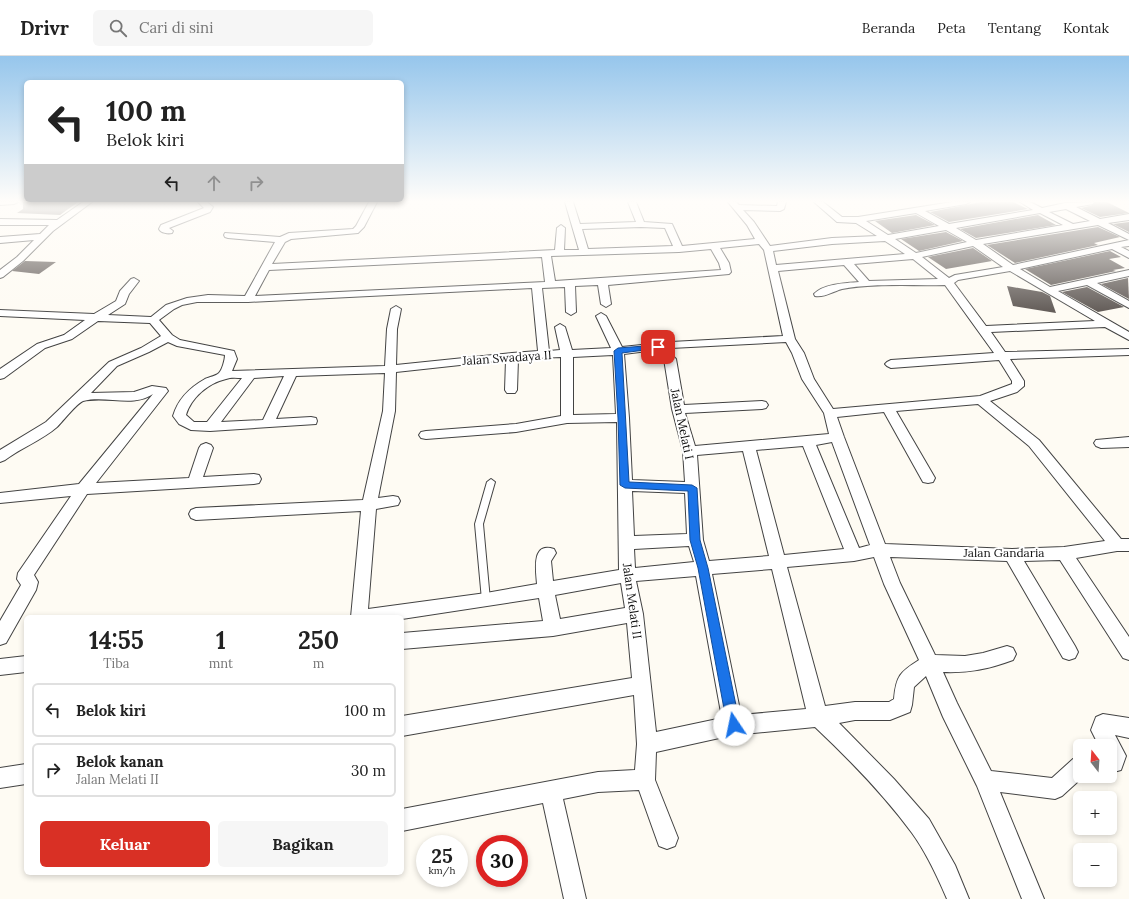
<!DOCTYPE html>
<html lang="id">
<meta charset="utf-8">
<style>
:root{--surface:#fff;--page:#f6f6f6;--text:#222;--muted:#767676;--line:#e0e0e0;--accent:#d93025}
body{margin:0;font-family:Lora,serif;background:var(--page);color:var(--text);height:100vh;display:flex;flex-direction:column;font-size:15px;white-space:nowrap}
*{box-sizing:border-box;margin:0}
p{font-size:13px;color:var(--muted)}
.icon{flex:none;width:22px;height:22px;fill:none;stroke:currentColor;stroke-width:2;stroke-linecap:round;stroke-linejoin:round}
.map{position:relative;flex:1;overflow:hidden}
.sheet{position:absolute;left:24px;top:559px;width:380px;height:260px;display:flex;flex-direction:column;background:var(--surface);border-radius:6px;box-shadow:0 2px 6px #0003}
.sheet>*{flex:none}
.guide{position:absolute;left:24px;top:24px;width:380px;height:122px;border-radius:6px;box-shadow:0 2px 6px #0003;background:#fff;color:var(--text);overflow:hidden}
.needle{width:26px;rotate:343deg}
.fabs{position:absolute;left:1073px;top:683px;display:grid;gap:8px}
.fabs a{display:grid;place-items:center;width:44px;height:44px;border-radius:6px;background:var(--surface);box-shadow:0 2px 6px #0003;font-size:20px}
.speed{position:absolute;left:416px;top:779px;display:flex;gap:8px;font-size:20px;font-weight:700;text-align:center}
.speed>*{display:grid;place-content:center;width:52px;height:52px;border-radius:50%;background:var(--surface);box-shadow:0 2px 6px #0003;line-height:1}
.speed small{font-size:10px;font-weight:400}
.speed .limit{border:6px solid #d22;background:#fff;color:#111}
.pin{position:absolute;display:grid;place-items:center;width:34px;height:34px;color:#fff;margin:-17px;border-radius:8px;box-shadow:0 2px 6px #0006}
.me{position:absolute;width:44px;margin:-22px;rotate:349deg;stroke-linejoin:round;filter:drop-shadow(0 0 3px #0008)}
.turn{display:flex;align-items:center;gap:14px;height:84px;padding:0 16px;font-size:18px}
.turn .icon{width:52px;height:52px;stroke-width:2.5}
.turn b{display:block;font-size:28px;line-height:34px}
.lanes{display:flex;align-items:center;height:38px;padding:0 16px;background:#0003;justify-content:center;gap:20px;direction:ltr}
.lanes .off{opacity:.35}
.eta{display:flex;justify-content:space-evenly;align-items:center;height:68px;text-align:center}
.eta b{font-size:24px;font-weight:700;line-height:28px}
.primary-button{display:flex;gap:8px;margin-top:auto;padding:8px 16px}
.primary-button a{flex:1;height:46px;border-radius:6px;background:var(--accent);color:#fff;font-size:16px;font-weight:700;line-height:46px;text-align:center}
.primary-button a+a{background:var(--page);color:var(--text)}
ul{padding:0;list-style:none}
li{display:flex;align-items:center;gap:12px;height:54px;margin:0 8px 6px;padding:0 8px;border:2px solid var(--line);border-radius:6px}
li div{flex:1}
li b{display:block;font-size:15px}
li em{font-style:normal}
header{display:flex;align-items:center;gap:24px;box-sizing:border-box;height:56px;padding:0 20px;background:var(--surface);border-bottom:1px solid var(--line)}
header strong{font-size:19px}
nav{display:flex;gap:22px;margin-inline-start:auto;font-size:14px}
.search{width:280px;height:36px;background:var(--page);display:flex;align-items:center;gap:10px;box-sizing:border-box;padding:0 14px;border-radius:6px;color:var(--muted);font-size:15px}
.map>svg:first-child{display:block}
.building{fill:#58514d}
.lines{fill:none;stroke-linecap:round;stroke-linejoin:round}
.service-casing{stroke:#434343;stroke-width:2}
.minor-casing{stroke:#434343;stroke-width:2}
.service{fill:#fff;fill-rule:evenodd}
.minor{fill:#fff;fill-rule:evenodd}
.route{fill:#1a73e8;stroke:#114b97}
.labels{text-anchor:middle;stroke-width:4;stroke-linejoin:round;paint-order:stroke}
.street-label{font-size:12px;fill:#101010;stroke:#fff}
</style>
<header>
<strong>Drivr</strong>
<div class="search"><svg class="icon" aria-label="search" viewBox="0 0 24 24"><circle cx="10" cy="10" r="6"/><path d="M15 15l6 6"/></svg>Cari di sini</div>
<nav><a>Beranda</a><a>Peta</a><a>Tentang</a><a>Kontak</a></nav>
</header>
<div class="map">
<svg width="1129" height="843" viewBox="0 0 1129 843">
<rect width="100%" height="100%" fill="#fefbf3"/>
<g class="building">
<path d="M23 146H78L60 159 17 157 23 153Z"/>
<path d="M981 146H1013L1028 153 949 166 930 156Z"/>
<path d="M1095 146H1107L1129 157 1100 161 1081 152 1093 149Z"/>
<path d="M916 159 935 169 892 177 875 165Z"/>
<path d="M1038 159 1056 169 976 182 960 173Z"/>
<path d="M1129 166V176L1113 168Z"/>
<path d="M1098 171 1120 181 1094 187 1098 189 1015 207 987 189Z"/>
<path d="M946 176 963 185 919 195 901 183Z"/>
<path d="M973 192 992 205 946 213 928 201Z"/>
<path d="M1110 195 1121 201 1109 203 1125 212 1113 214 1116 215 1051 229 1025 213Z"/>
<path d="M25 205 56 206 39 218 12 215Z"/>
<path d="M1128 222 1129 243 1101 228Z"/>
<path d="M1007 230 1042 236 1050 240 1056 257 1013 250Z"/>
<path d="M1087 231 1124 251 1098 256 1062 236Z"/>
</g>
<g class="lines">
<defs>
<path id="service" d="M491 423 495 426 483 468 490 544 489 547 486 548 483 547 482 544 475 468 487 426Z"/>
<g id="minor">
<path d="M0 146H18L14 148 0 149Z"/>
<path d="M83 146H92L53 175 23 205 3 221 0 222V214L17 201 34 184 0 187V181L40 178 49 169H0V163L57 164Z"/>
<path d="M198 146H207L213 151 210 156 169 172 173 175 172 177C168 178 161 177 159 173L161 169 204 152Z"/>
<path d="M369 146H377L364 171 358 177 291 183 285 186 272 208 555 194 557 172 561 169 565 172 564 194H579L565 146H573L580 168 636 166 628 146H636L644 166 672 168 682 190 755 183 747 169 728 146H736L739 149 777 150 778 146H786L784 153 780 155 743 154 754 166 770 190 832 182 877 180 856 167 837 166 814 146H823L842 161H858L952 146H970L966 148 925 155 949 168 1033 154 1020 146H1030L1042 152 1065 147 1094 146 1093 148 1076 151 1100 163 1129 158V164L1108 167 1129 178V184L1098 169 983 188 1013 209 1129 184V190L1121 191 1129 195V202L1112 193 1020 213 1050 231 1129 214V220L1097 227 1129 245V252L1087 229 1058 235 1129 276V284L1105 271 991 276 1005 296 1129 293V299L1010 303 1024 325V330L1017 336 990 345 1039 384 1121 483H1129V495H1117L1076 502 1129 581V604L1123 602 1060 504 1024 505 1075 590 1078 596 1075 602 1069 604 1063 602 1007 505 890 501 900 527 935 599 965 600 983 597 1007 590 1013 592 1016 598 1013 604C989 613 969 617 943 616L957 647 991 715 1052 722 1073 703 1080 700V720H1084L1062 740 1055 743 1000 736 1044 843H1022L977 730 943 661 926 620 914 631 912 649 910 656 890 664H855L839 667 894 723 929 763 955 809 969 843H947C938 822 926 796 912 777 884 739 850 704 815 671L733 679 656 696 655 724 678 782 675 790 667 793 659 790 639 734 598 736 563 743 586 843H564L543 747 402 775V753L598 716 635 714 637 688 634 639 402 680V660L632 622 627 567 553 580 402 593V577L543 565 539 542 402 563V561H351L361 455 196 464 191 462 189 458 191 454 196 452 363 444 383 355 385 317 296 320 276 363 311 361 316 362 317 365 316 368 210 375 191 374 179 368 173 360C178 343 189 332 205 323 209 321 216 320 219 317 222 314 225 304 225 299L177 290 168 286 149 296 117 310 91 337 134 336 152 330 166 332 168 335 96 427 189 422 199 392 201 389 206 387 211 389 213 392 203 421 254 418 259 419 261 423 259 427 254 428 87 438 34 519 38 526 36 534 6 587 0 589V565L21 529 17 523 18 517 71 440 0 447V437L79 428 153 338C133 352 106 339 83 345 76 348 63 365 57 371 42 384 21 392 5 404L0 406V394L46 366 109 306 141 292 161 280 150 267 98 265 72 283 45 292 4 322 0 323V313L37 288 64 279 85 264 0 260V254L94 258 116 245 120 235 131 223 134 222 139 225 129 238 125 248 108 259 151 261 166 249 187 242 208 239 245 240 275 186 228 182 225 181 224 179 225 177 280 181 289 177 353 173 356 170ZM1066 153 1090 165 1073 168 1049 156ZM916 157 939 170 888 179 866 165ZM1040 157 1063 169 976 184 956 172ZM641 171 665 172 673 190 588 193 582 173ZM946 174 967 186 916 197 895 183ZM885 185 905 198 776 209 773 195 832 188ZM759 188 764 194 783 280 671 286 622 291 606 260 601 257 596 260 611 292 572 294 565 271 560 268 555 271 560 294 549 295 542 232 565 231 566 256 571 259 576 256 575 230 598 229 601 248 606 251 611 248 608 229 729 218 731 216 729 207 720 192ZM973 190 1003 211 955 219 949 222 922 201ZM711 193 719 207 721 214 555 225 551 200 679 196ZM542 201 545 226 255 240 269 214ZM913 203 938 223 869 225 854 208ZM844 209 859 226C845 227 823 228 814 238L815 240C824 242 834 235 842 233 875 227 911 230 945 229L994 297 891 304 887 306 885 308 887 310 891 312 999 304 1012 325V328L980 340 833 353 814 323 804 297 795 283 778 215ZM1010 215 1095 265 986 270 954 227 958 224ZM532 232 538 295 512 297 396 309 397 273 401 253 396 250 391 253 387 273 385 310 232 315 237 303 234 295 180 284 172 279 159 264 174 253 182 249 197 246H248ZM786 286 792 297 802 323 824 357 829 378 695 390 685 357 762 353 766 352 768 349 766 346 762 345 684 349 676 303 674 301H666L664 303 672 353 683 395 685 426 632 424 629 362 624 298 671 292ZM613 299 616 358 573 359V301ZM561 301V360L516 368 426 375 421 376 419 379 421 382 426 383 516 376 567 367 617 366 619 514 553 525 551 505 556 497 554 493C531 485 536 515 537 528L486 537 368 553 376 453 398 449 400 445 398 441 393 440 378 442 395 355 396 316 506 304 505 334 507 337H515L517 334 518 303ZM284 320 263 364 221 366 254 322ZM242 322 207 366H194L186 359C191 342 208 327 226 323 231 321 237 322 242 322ZM978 348 1029 390 1105 485 1064 491 1012 493 885 488 844 381 837 361 884 356 923 426 928 427 933 426 935 422 896 355ZM832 386 870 489 859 492 816 389ZM803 390 844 493 784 499 756 394ZM743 395 769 500 709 505 703 484 697 399ZM632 435 685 437 687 478 634 480ZM689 490 694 506 635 512 634 493ZM874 501 884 528 919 604C900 616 896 620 894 643L889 646H855L825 650 787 511 854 505ZM772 513 806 653 741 659 712 518ZM696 520 722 662 656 676 643 558 636 525ZM621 527 625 552 560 563 555 539Z"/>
<path d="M1129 381V391L1101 392 1096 390 1094 387 1096 384Z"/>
<path d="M26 600V616L0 619V603Z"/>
<path d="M1103 658 1129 662V682L1115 679 1126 700 1121 714 1110 717V690H1099L1091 674 1096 661Z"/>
<path d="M26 708V728L0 732V712Z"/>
</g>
</defs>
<use href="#service" class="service-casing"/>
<use href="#minor" class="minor-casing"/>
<use href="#service" class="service"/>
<use href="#minor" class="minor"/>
</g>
<linearGradient id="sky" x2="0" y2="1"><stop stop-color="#96c6ec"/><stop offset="0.55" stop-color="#fffdfa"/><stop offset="1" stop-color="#fffdfa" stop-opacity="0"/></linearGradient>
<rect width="1129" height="264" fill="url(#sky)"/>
<path class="route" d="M658 289H660V292L622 297 629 426 692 429 697 432 700 484 708 512 740 669 738 673 734 675 729 673 727 669 698 512 690 484 688 435 625 432 620 429 618 362 614 295 618 292Z"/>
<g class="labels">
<g class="street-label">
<text transform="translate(507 302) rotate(-4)" y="4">Jalan Swadaya II</text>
<text transform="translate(682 368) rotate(78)" y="4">Jalan Melati I</text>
<text x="1004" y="501">Jalan Gandaria</text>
<text transform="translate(632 545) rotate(82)" y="4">Jalan Melati II</text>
</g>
</g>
</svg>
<div class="fabs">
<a><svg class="needle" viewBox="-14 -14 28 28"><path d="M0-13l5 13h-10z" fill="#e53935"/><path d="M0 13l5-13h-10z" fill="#767676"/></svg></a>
<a>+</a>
<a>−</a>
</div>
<div class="speed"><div>25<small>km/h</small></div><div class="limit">30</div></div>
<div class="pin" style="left:658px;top:291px;background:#d93025"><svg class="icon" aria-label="arrive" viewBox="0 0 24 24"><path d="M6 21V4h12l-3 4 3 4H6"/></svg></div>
<svg class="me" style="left:734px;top:669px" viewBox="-20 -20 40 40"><circle r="19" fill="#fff"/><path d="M0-13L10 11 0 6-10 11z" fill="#1a73e8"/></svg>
<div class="guide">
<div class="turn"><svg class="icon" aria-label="left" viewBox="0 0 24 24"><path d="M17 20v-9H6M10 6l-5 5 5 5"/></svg><div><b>100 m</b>Belok kiri</div></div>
<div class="lanes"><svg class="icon" aria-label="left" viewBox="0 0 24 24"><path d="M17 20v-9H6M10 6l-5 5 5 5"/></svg><svg class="icon off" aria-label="ahead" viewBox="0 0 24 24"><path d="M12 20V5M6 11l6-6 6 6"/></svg><svg class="icon off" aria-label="right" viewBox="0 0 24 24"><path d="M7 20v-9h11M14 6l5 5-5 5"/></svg></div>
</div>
<section class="sheet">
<div class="eta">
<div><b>14:55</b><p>Tiba</p></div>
<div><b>1</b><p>mnt</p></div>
<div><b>250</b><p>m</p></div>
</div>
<ul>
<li><svg class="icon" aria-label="left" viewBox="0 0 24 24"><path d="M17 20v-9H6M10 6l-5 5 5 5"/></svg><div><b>Belok kiri</b></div><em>100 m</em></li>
<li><svg class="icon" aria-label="right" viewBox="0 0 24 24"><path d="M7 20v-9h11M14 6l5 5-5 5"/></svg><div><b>Belok kanan</b><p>Jalan Melati II</p></div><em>30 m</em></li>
</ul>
<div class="primary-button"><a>Keluar</a><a>Bagikan</a></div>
</section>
</div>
